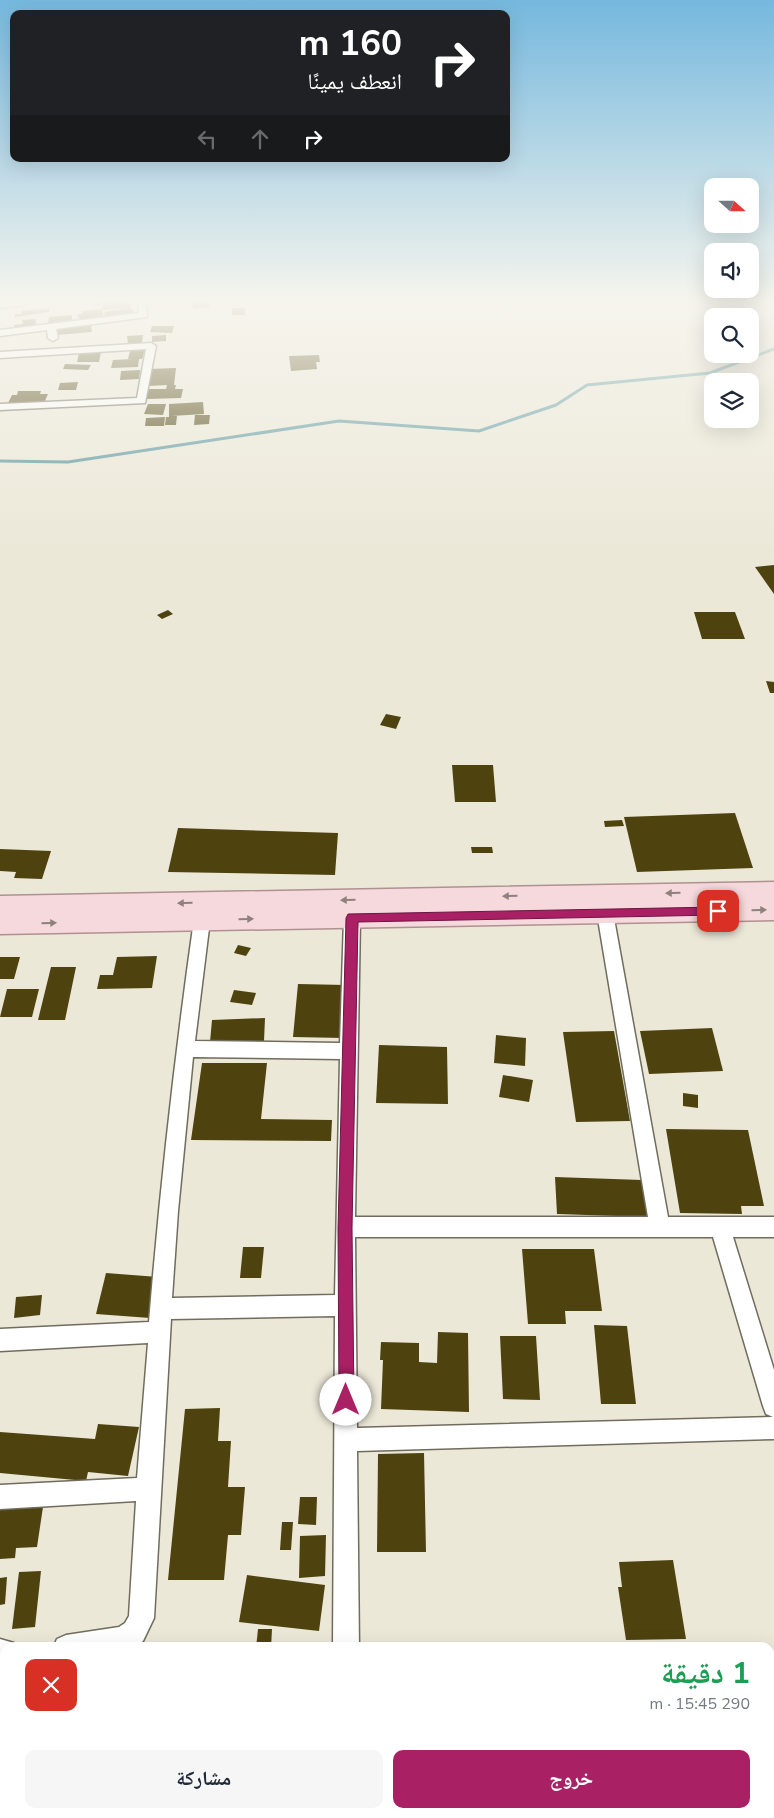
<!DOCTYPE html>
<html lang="ar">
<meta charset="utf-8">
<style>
:root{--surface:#fff;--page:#f6f6f7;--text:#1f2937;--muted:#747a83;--accent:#a92065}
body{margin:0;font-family:"Nunito Sans","Noto Naskh Arabic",sans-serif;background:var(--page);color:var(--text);direction:rtl;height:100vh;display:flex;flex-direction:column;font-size:19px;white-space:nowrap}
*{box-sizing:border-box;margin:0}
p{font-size:16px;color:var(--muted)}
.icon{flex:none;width:28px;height:28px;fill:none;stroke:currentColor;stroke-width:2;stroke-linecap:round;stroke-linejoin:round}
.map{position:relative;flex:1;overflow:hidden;direction:ltr}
.side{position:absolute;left:0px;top:1642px;width:775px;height:176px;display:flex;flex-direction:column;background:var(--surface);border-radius:15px 15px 0 0;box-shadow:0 5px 20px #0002;direction:rtl}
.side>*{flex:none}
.guide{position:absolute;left:10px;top:10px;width:500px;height:152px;border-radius:10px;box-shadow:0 5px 20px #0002;direction:rtl;background:#202124;color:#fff;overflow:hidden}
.needle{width:32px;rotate:111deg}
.controls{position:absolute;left:704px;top:178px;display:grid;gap:10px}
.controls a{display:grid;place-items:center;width:55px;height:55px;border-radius:10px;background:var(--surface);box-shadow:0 5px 20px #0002;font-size:25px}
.pin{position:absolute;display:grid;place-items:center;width:42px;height:42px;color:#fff;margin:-21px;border-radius:10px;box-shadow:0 2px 8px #0006}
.me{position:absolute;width:55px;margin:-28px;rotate:0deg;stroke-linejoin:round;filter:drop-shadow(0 0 4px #0008)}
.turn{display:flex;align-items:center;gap:18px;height:105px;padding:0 25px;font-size:22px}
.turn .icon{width:65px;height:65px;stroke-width:2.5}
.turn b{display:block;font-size:35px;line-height:42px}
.lanes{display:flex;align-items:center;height:48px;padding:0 25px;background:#0003;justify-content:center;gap:25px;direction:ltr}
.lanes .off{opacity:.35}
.round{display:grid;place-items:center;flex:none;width:52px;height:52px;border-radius:10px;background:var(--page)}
.head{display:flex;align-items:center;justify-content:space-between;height:85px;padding:0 25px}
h1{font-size:30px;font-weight:700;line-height:38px;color:#1e9e55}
.action{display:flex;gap:10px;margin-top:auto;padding:10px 25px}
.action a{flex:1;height:58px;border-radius:10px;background:var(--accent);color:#fff;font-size:20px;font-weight:700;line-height:58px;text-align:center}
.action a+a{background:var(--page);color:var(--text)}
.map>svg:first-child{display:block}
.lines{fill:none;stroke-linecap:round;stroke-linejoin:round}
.stream{stroke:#5a96a1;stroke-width:3}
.building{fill:#4e430f}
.street-casing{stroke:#706c5e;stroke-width:3}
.primary-casing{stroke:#b09191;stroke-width:3}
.street{fill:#fff;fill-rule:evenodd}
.primary{fill:#f6d9dc;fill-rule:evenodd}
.oneway{fill:#8f817e}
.route{fill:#a92065;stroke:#6e1542}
</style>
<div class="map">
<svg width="774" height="1818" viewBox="0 0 774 1818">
<rect width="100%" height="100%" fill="#ece8d8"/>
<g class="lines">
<path class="stream" d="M0 461 68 462 339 421 479 431 556 405 587 385 710 373 774 349"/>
</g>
<g class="building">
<path d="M115 302H130L131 308 135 314 106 318 104 312 127 308 103 310V305L93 306V304Z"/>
<path d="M191 302H208L210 307 193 309Z"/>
<path d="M49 308V312L15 317V314H22L21 311Z"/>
<rect x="232" y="308" width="13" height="7"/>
<path d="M102 309 104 318 79 320 78 314H83L82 311Z"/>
<path d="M72 315V323L48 324 49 317Z"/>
<path d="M35 319 37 326 14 329V325L23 324 22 320Z"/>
<path d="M91 325 92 332 56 335V328Z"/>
<path d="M152 326H174L172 333 150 332Z"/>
<path d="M143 335 142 343 128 344 127 336Z"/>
<path d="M166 335V341L152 342V336Z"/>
<path d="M145 350 142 359H139L138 367 111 368 113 360 133 359H128L130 351Z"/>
<path d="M101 352 99 362H77L79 353Z"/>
<path d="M319 355 320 362H316L317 369 291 371 289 356Z"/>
<path d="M65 364 91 365 88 370 63 369Z"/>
<path d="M176 368 174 385H176L175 389H183L181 398 146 399 148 389H166L167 385 147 386 149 369Z"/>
<path d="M140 370 139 379 120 380 121 371Z"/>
<path d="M78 382 76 390H58L60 383Z"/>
<path d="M18 391H41L40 394H48L44 403 20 402 18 405H7L12 395H17Z"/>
<path d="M203 402 204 414 171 416H177L176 425H165L166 417H169V404Z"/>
<path d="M148 404H166L163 415 144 414Z"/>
<path d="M195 415H210L209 424 194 425Z"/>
<path d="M165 417 164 426H145L146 418Z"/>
<path d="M774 565V594L755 567Z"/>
<path d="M168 610 173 614 162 619 157 615Z"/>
<path d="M694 612H735L745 639H702Z"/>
<path d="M766 681 774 682V693H770Z"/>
<path d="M386 714 401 717 396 729 380 725Z"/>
<path d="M452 765H493L496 802H455Z"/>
<path d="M735 813 753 868 637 872 624 817Z"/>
<path d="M622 820 624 826 605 827 604 821Z"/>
<path d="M178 828 338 833 335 875 168 872Z"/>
<path d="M471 847H492L493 853H472Z"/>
<path d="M0 849 51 851 42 879 14 878 16 872 0 871Z"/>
<path d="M238 945 251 948 246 956 234 953Z"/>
<path d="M157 956 152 988 97 989 100 975H113L117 957Z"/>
<path d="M0 957H20L14 979H0Z"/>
<path d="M51 967H76L65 1020H38Z"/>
<path d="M298 984 346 985 343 1038 293 1037Z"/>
<path d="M7 989H39L32 1017H0Z"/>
<path d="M234 990 256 993 252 1005 230 1002Z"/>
<path d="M265 1018 264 1041 210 1042 212 1020Z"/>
<path d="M712 1028 723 1071 649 1074 640 1031Z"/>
<path d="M614 1031 630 1121 576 1122 563 1032Z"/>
<path d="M496 1035 526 1038 525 1066 494 1063Z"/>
<path d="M379 1045 447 1047 448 1104 376 1103Z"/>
<path d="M202 1063H267L261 1119 332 1120 331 1141 191 1140Z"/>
<path d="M503 1075 533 1080 529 1102 499 1097Z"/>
<path d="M683 1093 698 1095V1108L683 1106Z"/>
<path d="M666 1129 748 1130 764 1206H741L742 1214 680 1213Z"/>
<path d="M555 1177 642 1180 647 1217 557 1214Z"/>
<path d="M243 1247H264L261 1278H240Z"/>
<path d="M522 1249H594L602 1311H565L566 1324H528Z"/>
<path d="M106 1273 158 1277 150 1318 96 1314Z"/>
<path d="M42 1295 40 1315 14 1318 16 1297Z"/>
<path d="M594 1325 627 1326 636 1404H601Z"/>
<path d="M438 1332 468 1333 469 1412 381 1409 383 1360H380L381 1342 419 1343V1362L437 1363Z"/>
<path d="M500 1336H536L540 1400 503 1399Z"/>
<path d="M220 1408 218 1441H231L228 1487H245L241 1535H228L224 1580H168L185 1409Z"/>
<path d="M98 1424 139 1427 128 1476 88 1472 86 1481 0 1473V1432L95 1439Z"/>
<path d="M424 1453 426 1552H377L378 1454Z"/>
<path d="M300 1497H317L316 1525 298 1524Z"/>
<path d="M43 1507 37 1547 16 1548 15 1558 0 1559V1509Z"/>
<path d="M282 1522H293L291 1550H280Z"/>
<path d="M326 1535 325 1576 299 1578 300 1536Z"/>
<path d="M673 1560 686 1639 626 1640 618 1587H622L619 1562Z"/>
<path d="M41 1571 35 1627 12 1629 19 1572Z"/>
<path d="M247 1575 325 1585 319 1631 239 1622Z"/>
<path d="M7 1577 5 1604 0 1605V1578Z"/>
<path d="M258 1629H272L271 1648H256Z"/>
<path d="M231 1814H278V1818H230Z"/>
<path d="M390 1814H457L458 1818H390Z"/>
</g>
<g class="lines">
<defs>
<g id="street">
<path d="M0 302H28L24 305 0 308Z"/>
<path d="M138 302H146L147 317 56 329 58 338 53 341 48 338 47 330 0 336V330L139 313Z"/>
<path d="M151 343 156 346 145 403 0 410V404L137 398 146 349 0 358V352Z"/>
<path d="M605 907 611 909 613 913 668 1217H774V1237H733L774 1370V1439L357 1451 359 1648H333L335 1316 171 1319 154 1618 143 1641 134 1648H53L57 1639 66 1635 119 1627 125 1623 129 1616 136 1501 0 1509V1485L137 1478 148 1343 0 1351V1329L149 1322C160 1188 175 1054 194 920L196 916 202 914 208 916 210 920 195 1041 340 1043 344 918 346 914 352 912 358 914 360 918 355 1217H648L597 913 599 909ZM193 1057 340 1059 335 1295 172 1298 178 1211ZM355 1237H713L763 1406 766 1414 773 1417 357 1428Z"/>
<path d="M0 1639 14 1643 16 1648H5V1665H0Z"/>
<path d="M774 1662V1688L770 1689V1663Z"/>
<rect x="337" y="1814" width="28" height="4"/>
</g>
<path id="primary" d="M774 882V900L722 901 774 900V920L0 934V896Z"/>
</defs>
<use href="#street" class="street-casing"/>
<use href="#primary" class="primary-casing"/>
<use href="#street" class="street"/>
<use href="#primary" class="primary"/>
</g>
<defs><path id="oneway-solid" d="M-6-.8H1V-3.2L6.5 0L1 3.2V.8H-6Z" transform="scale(1.25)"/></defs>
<g class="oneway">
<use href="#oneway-solid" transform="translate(673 893) rotate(179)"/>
<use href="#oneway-solid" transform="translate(510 896) rotate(179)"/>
<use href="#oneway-solid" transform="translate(348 900) rotate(179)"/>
<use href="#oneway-solid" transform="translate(185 903) rotate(179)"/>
<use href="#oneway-solid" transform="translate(759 910) rotate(-1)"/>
<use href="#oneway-solid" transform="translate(246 919) rotate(-1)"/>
<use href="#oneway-solid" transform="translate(49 923) rotate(-1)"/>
</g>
<linearGradient id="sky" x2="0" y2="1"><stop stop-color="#75b8de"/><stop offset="0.54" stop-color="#f6f5ed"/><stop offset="1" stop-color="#f6f5ed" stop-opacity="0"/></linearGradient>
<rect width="774" height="556" fill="url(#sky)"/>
<path class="route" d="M718 907 723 911 718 915 358 922 352 1228 354 1400 352 1406 346 1408 341 1406 339 1400 338 1228 346 918 348 914Z"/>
</svg>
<div class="controls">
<a><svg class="needle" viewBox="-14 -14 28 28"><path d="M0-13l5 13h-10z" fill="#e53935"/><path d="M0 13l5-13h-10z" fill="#747a83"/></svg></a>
<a><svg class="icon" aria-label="sound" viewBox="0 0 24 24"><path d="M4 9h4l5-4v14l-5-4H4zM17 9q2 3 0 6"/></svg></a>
<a><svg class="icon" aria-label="search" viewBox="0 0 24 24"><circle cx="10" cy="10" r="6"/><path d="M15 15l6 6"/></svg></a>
<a><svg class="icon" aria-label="layers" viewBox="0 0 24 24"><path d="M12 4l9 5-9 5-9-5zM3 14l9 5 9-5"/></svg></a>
</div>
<div class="pin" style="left:718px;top:911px;background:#d93025"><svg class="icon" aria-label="arrive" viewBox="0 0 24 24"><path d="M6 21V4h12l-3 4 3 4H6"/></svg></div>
<svg class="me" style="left:346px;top:1400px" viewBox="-20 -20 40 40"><circle r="19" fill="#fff"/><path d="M0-13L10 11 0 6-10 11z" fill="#a92065"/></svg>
<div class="guide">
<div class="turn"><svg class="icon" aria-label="right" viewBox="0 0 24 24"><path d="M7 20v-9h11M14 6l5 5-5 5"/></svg><div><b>160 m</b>انعطف يمينًا</div></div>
<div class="lanes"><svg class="icon off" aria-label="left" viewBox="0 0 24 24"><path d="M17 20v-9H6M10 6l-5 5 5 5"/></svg><svg class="icon off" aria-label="ahead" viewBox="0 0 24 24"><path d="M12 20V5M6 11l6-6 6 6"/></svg><svg class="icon" aria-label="right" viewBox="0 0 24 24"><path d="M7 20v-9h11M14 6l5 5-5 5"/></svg></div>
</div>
<section class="side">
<div class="head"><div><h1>1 دقيقة</h1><p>290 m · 15:45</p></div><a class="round" style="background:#d93025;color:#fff"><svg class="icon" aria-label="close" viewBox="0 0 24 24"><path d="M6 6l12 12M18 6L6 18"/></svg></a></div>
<div class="action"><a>خروج</a><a>مشاركة</a></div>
</section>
</div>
